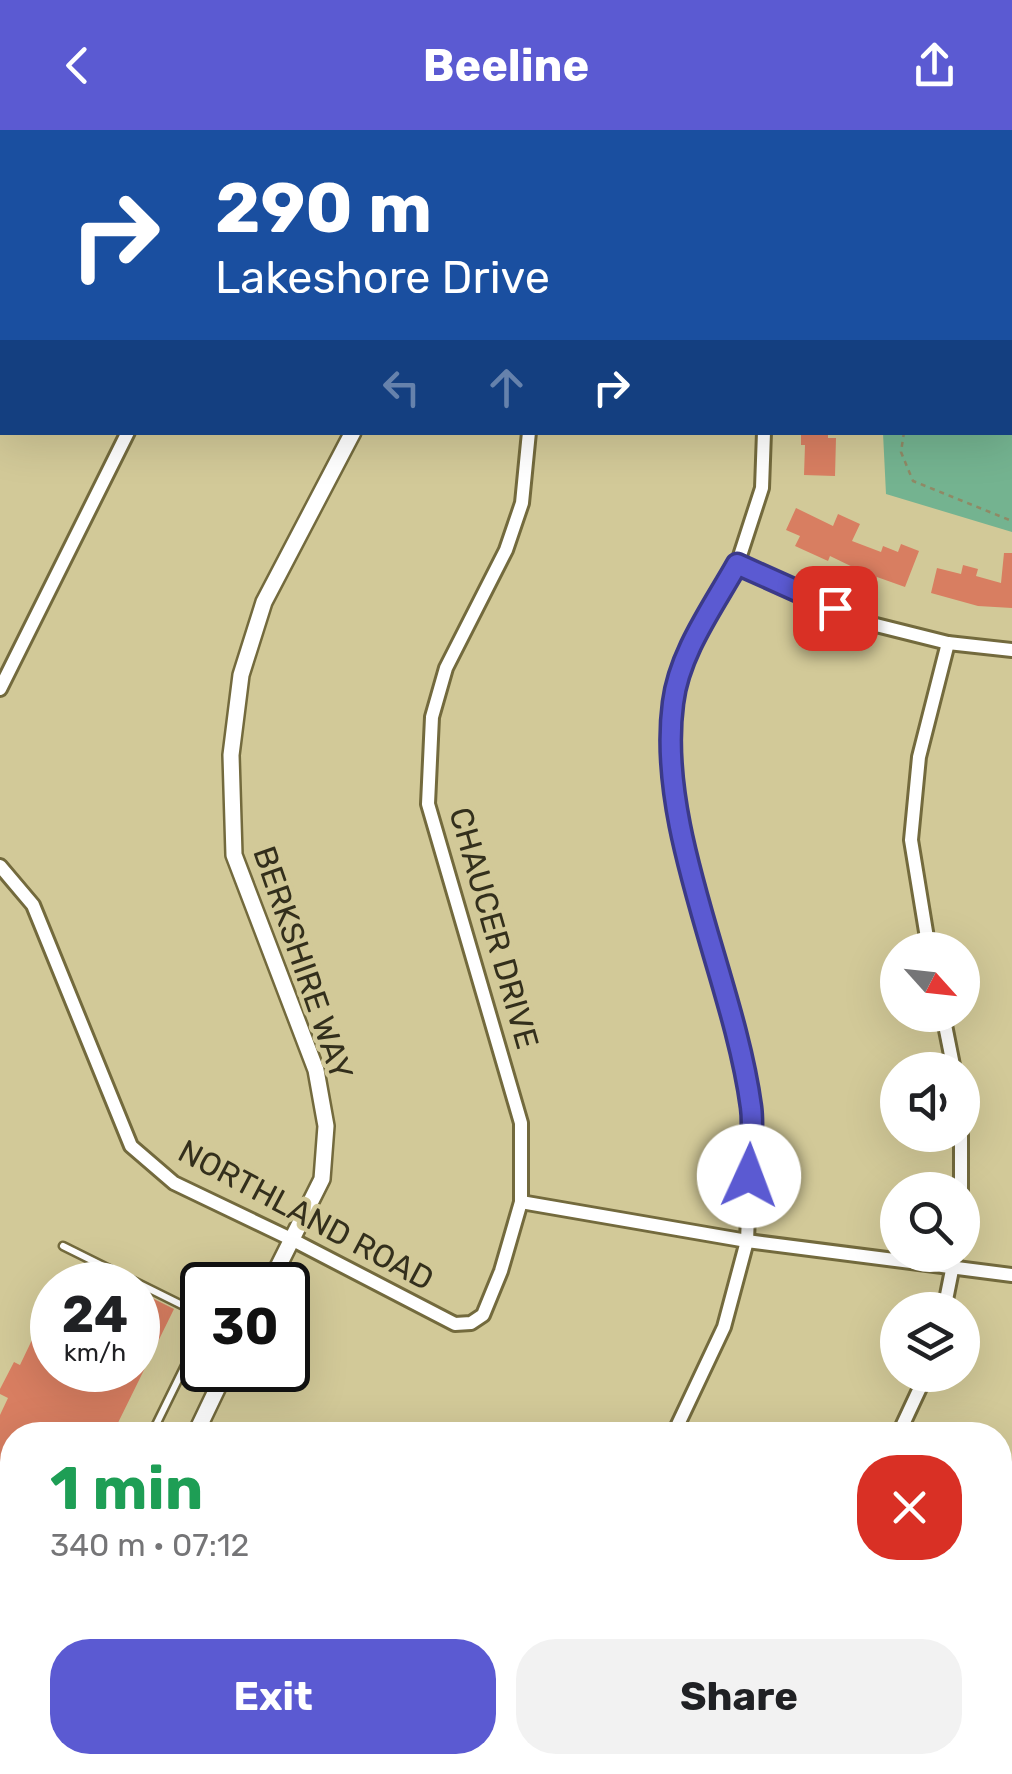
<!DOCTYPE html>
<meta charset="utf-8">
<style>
:root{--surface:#fff;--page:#f2f2f2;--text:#202124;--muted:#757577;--accent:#5b5ad2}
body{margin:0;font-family:Rubik,sans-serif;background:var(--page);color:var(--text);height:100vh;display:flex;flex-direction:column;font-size:38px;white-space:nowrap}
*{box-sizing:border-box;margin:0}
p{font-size:32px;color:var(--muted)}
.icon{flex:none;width:55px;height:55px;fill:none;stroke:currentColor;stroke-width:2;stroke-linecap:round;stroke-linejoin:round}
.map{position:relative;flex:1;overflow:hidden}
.sheet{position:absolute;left:0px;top:1292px;width:1012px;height:352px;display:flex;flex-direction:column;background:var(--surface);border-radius:40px 40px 0 0;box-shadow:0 10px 40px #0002}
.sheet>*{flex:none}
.banner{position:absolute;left:0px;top:0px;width:1012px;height:305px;box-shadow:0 10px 40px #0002;background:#1a4fa0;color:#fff;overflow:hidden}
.needle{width:65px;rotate:117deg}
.buttons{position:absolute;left:880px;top:802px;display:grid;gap:20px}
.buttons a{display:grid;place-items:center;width:100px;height:100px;border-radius:50%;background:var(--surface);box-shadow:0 10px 40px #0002;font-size:50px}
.speed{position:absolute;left:30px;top:1132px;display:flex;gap:20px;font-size:50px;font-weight:700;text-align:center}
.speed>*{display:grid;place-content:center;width:130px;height:130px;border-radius:50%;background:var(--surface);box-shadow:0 10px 40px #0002;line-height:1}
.speed small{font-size:25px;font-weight:400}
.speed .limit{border:5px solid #111;border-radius:15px;background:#fff;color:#111}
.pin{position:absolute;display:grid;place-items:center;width:85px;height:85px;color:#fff;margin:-42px;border-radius:20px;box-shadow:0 5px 15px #0006}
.me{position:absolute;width:110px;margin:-55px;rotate:2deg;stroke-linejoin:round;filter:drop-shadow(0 0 8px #0008)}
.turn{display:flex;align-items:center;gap:35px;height:210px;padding:0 50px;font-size:45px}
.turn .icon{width:130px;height:130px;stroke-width:2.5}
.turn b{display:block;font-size:70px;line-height:85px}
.lanes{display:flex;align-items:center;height:95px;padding:0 50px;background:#0003;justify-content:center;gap:50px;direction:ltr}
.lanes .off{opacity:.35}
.round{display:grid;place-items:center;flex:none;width:105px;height:105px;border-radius:40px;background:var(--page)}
.headline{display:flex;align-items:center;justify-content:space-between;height:170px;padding:0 50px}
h1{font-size:60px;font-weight:700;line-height:75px;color:#1e9e55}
.cta{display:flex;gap:20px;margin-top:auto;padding:20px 50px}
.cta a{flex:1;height:115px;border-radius:40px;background:var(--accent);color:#fff;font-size:40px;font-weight:700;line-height:115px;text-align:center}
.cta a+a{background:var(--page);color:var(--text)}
header{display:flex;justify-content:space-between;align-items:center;height:130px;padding:0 50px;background:var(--accent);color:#fff;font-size:45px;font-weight:700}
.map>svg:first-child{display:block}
.green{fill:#74b390}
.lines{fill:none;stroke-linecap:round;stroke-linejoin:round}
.stream{stroke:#2b8da7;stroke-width:5}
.building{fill:#d87e61}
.service-casing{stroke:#736a3d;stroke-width:11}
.minor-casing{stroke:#736a3d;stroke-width:18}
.tertiary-casing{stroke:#736a3d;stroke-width:20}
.secondary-casing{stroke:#736a3d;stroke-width:22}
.motorway-casing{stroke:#736a3d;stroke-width:28}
.path{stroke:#908965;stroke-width:2.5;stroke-dasharray:5 5;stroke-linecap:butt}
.service{stroke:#fff;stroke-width:6}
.minor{stroke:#fff;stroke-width:12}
.tertiary{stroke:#fff;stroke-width:15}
.secondary{stroke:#fff;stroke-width:18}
.motorway{stroke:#fff;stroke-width:22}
.route-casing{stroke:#3b3a88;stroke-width:25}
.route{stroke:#5b5ad2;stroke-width:18}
.labels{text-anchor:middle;stroke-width:9;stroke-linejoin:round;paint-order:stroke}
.street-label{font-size:32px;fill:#332f1c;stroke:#d2c998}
</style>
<header><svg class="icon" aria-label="back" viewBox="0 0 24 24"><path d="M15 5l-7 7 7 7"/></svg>Beeline<svg class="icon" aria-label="share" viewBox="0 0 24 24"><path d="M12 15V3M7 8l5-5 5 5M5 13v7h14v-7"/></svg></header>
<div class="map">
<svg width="1012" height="1644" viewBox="0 0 1012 1644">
<rect width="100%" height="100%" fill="#d2c998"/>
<path class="green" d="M1010 178 1012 179V402L886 364 883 303 1010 302Z"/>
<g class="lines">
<path class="stream" d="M1010 146H1012"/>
</g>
<g class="building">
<path d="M801 302H828V308H836L835 346 804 345 805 315H801Z"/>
<path d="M796 378 833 396 838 384 860 394 852 411 881 422 883 416 898 422 901 414 919 421 905 457 877 447 876 452 859 446 861 441 830 426 828 431 795 416 800 406 786 400Z"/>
<path d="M1004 423H1012V478L978 476 931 463 937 438 961 444 963 435 978 439 976 446 1001 453Z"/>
<path d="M85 1135 126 1155H75Z"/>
<path d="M138 1161 174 1179 112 1305H12V1347L0 1341V1285L8 1268 0 1264V1259L14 1232 20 1235 52 1168V1240H138Z"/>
<path d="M127 1632H193L187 1644H121Z"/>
</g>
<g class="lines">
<defs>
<g id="service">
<path d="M63 1116 202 1185"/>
<path d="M151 1305 202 1201"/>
<path d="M242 1305 244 1301"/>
</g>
<g id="minor">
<path d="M0 128H2"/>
<path d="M764 302 762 358 737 435 868 493 948 513 1012 520"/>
<path d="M0 559 128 302"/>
<path d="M0 736 33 775 131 1016 174 1053 293 1110 455 1194 471 1193 483 1185 501 1141 521 1072V993L428 674 432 587 446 538 506 420 522 373 529 302"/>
<path d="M929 820 911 710 919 627 948 513"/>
<path d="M943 885 954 940"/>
<path d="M961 1005V1060"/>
<path d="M521 1072 747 1111 1012 1145"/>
<path d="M944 1180 955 1125"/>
<path d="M673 1305 724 1197 747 1111 752 981 736 898 678 689 671 626 673 571 691 516 737 435"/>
<path d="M898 1305 926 1245"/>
<path d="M1000 1552 1012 1527"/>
<path d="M325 1644 331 1632"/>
<path d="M506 1644 511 1632"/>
<path d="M731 1644 737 1632"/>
<path d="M955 1644 961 1632"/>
</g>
<g id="tertiary">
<path d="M269 1155 322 1049 326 996 316 940 234 725 231 625 241 545 264 472 353 302"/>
<path d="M195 1305 226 1240"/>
<path d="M0 1561 12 1555"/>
<path d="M0 1582 12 1576"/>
</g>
<g id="secondary">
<path d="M48 2 50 0"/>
<path d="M0 95 2 90"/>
<path d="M0 1428 12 1434"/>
<path d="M403 1632 425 1644"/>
</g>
<g id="motorway">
<path d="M22 0 23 2"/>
<path d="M279 0H383"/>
<path d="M924 0 932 2"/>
<path d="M1010 25 1012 26"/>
</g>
</defs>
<use href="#service" class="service-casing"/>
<use href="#minor" class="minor-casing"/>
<use href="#tertiary" class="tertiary-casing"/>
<use href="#secondary" class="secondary-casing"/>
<use href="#motorway" class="motorway-casing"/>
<g class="path">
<path d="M73 2 74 0"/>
<path d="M1010 211H1012"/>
<path d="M904 302 901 322 913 351 1012 391"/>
</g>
<use href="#service" class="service"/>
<use href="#minor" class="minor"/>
<use href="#tertiary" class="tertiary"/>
<use href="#secondary" class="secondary"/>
<use href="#motorway" class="motorway"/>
</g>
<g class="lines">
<defs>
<path id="route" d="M749 1046C750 1024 754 999 751 977 734 849 656 700 673 573 679 523 713 477 737 434L835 478"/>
</defs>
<use href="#route" class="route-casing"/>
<use href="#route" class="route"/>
</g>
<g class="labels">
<g class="street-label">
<text transform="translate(494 798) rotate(74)" y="11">CHAUCER DRIVE</text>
<text transform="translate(303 833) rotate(71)" y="11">BERKSHIRE WAY</text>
<text transform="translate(306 1085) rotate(28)" y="11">NORTHLAND ROAD</text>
</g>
</g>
</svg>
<div class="buttons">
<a><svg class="needle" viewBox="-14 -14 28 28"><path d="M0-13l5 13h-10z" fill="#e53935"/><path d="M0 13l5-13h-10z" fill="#757577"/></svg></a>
<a><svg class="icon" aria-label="sound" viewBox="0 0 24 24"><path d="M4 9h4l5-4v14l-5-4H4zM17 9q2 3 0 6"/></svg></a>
<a><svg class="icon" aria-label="search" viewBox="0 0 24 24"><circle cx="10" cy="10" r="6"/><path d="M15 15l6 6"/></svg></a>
<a><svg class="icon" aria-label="layers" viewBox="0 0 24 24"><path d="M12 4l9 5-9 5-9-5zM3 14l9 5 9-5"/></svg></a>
</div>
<div class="speed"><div>24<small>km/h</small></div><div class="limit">30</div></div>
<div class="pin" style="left:835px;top:478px;background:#d93025"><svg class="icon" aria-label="arrive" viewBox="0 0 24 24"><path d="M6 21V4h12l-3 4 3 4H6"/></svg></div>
<svg class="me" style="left:749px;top:1046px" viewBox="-20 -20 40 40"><circle r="19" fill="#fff"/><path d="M0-13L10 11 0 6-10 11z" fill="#5b5ad2"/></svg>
<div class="banner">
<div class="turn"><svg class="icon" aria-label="right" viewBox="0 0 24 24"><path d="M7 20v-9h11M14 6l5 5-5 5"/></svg><div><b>290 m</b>Lakeshore Drive</div></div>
<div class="lanes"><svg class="icon off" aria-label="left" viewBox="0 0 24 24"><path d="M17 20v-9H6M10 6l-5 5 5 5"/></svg><svg class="icon off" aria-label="ahead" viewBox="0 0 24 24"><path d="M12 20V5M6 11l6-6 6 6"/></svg><svg class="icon" aria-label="right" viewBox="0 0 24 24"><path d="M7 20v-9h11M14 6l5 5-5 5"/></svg></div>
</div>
<section class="sheet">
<div class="headline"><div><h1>1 min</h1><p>340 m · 07:12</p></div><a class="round" style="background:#d93025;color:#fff"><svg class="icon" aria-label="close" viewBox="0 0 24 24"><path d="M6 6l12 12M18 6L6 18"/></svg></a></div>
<div class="cta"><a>Exit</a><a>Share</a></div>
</section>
</div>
